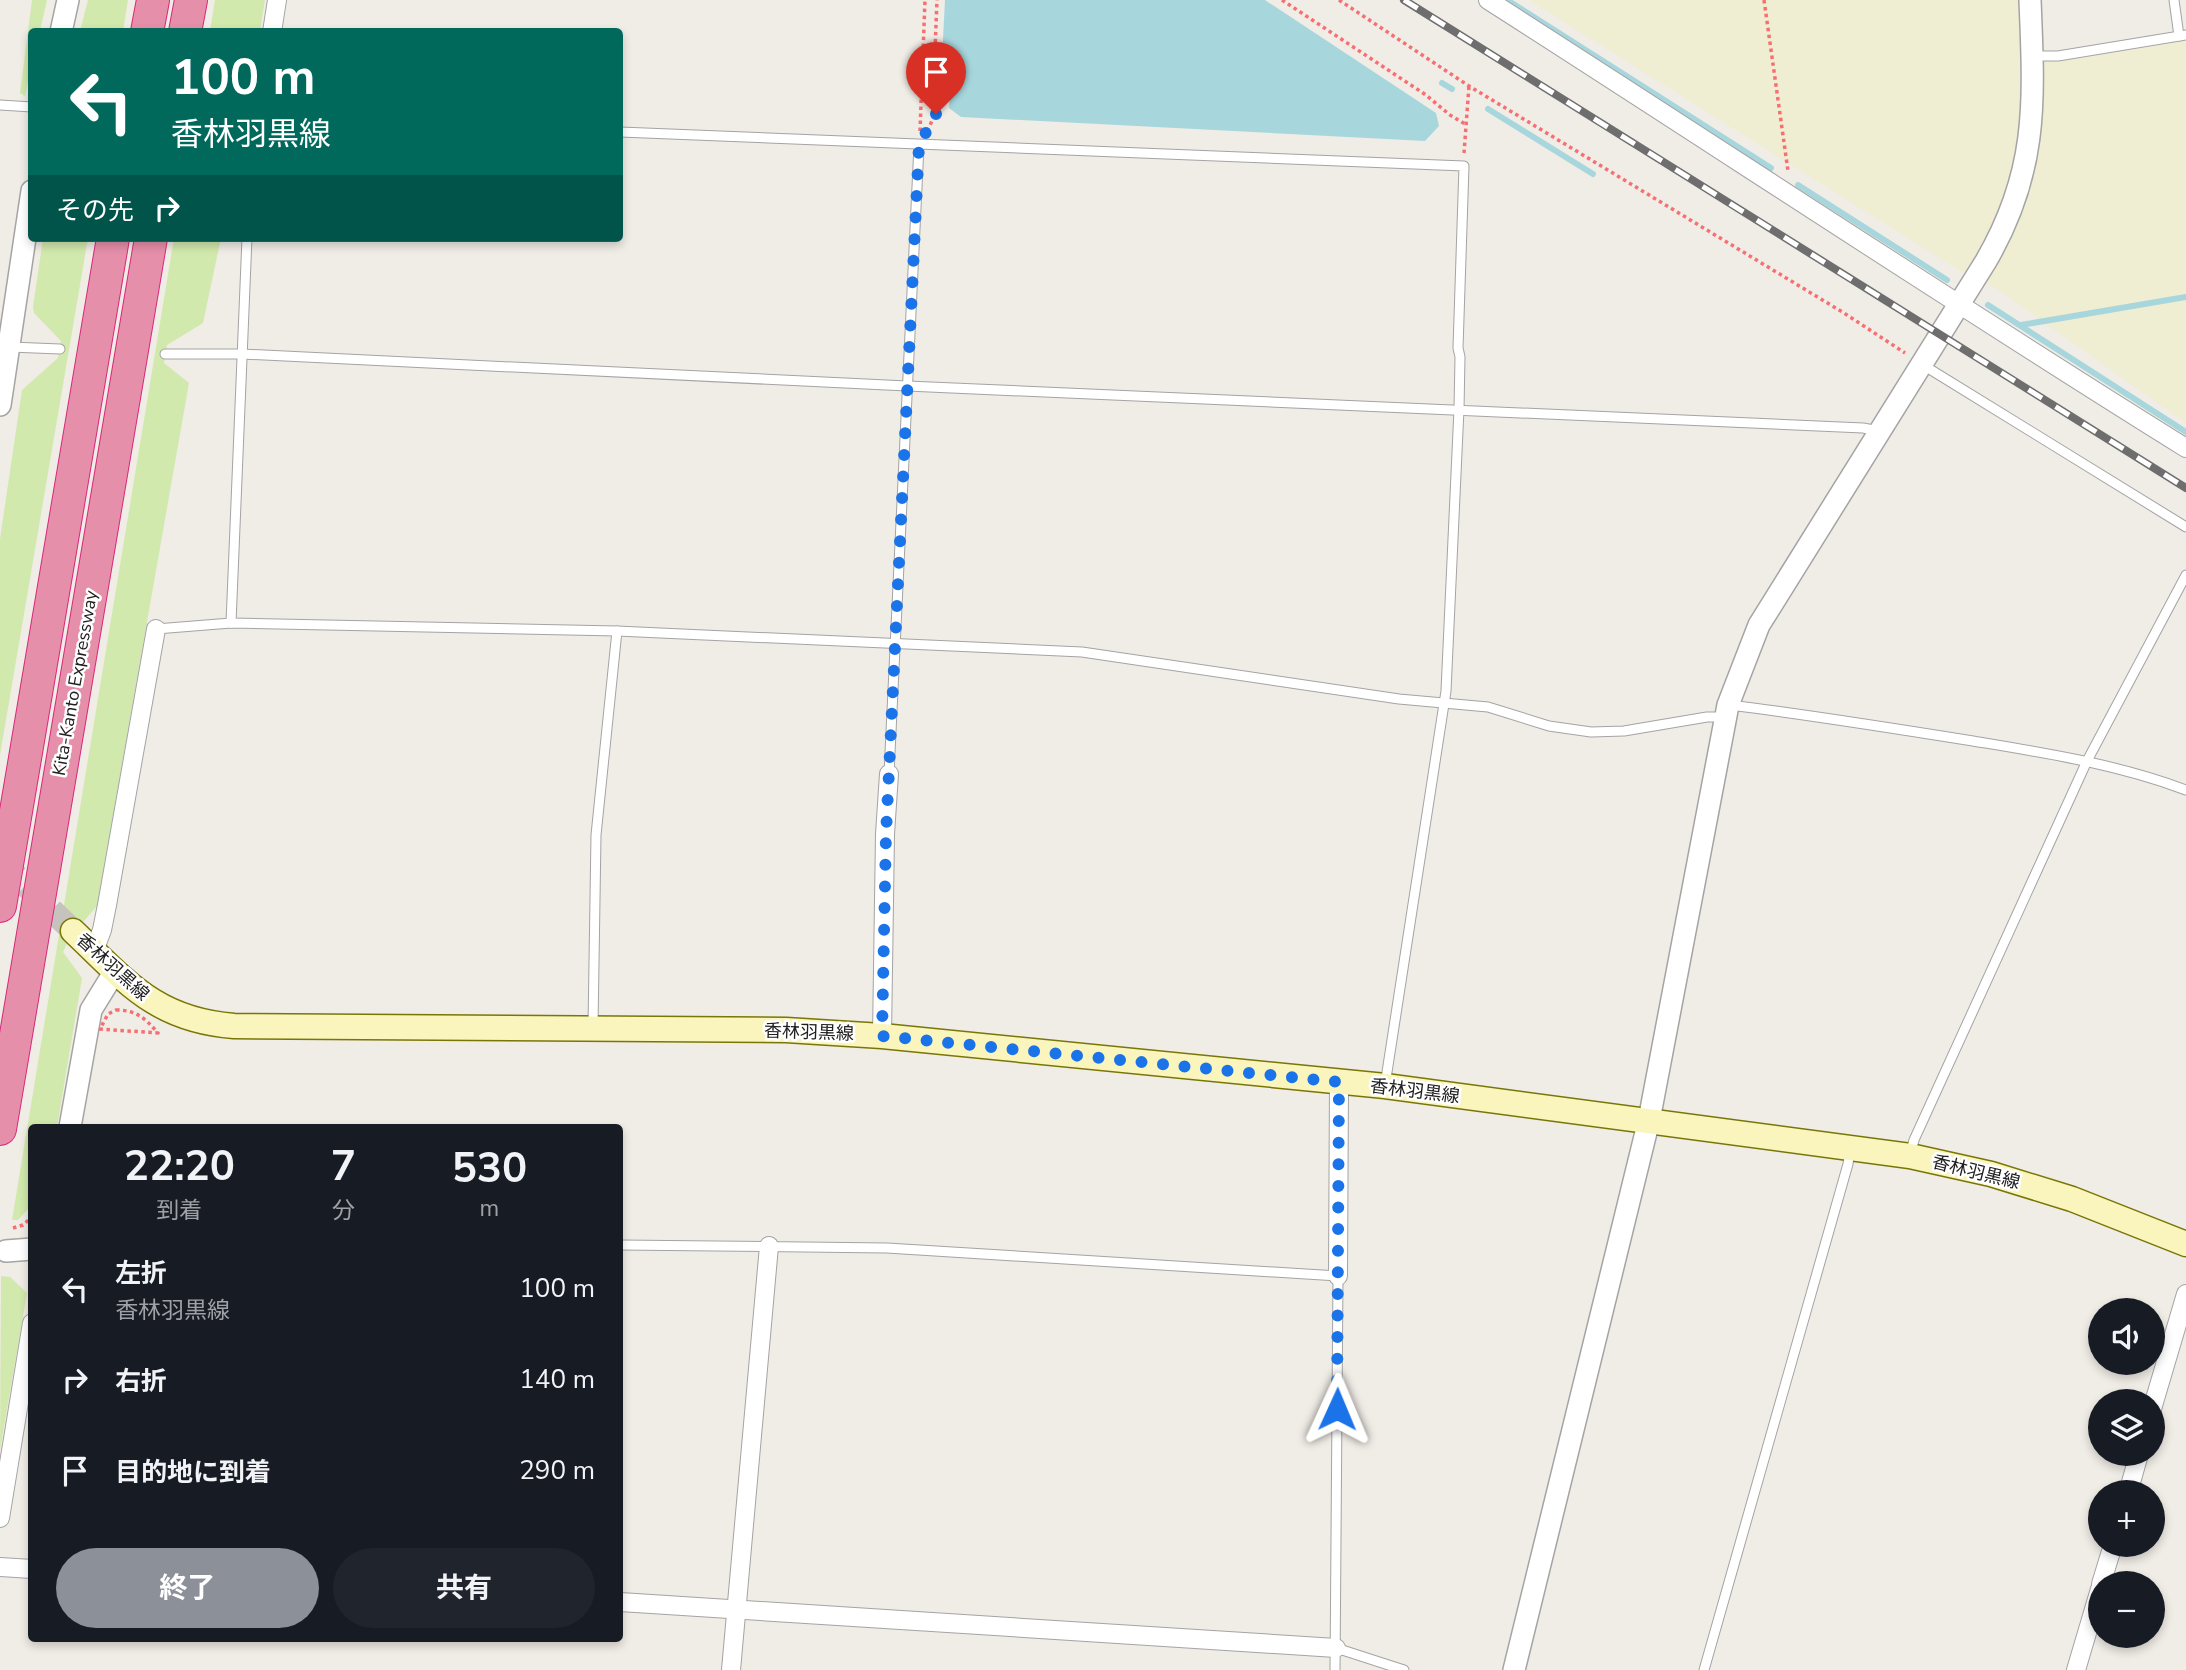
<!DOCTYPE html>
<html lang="ja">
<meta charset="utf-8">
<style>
:root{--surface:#171b24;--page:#20242c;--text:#f1f3f6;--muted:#9ea1a6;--accent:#8c9099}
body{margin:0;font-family:"Nunito Sans","Noto Sans JP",sans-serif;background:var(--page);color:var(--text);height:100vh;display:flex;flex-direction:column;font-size:26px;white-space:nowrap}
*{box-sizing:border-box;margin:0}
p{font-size:23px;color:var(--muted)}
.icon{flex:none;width:38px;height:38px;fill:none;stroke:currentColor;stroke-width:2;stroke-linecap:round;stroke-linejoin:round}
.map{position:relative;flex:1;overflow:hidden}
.drawer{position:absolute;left:28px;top:1124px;width:595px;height:518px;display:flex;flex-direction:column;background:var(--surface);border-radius:7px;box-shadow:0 4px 10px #0003}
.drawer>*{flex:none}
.top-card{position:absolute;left:28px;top:28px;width:595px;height:214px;border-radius:7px;box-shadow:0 4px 10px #0003;background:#00695c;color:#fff;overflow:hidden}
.buttons{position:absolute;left:2088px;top:1298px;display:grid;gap:14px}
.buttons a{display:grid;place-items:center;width:77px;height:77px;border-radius:50%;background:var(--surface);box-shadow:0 4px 10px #0003;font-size:35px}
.pin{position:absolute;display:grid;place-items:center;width:60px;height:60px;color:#fff;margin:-72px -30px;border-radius:50% 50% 50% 0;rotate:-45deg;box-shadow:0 0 7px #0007}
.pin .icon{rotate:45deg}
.me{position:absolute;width:77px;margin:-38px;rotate:1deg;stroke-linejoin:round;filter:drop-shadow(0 0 5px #0008)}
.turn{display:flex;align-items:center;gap:24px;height:147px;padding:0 28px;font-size:32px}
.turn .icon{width:91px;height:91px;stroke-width:2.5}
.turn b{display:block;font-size:49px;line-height:60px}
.then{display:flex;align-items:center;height:66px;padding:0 28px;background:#0003;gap:14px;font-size:26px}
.eta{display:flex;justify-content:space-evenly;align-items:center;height:119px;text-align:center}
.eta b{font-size:42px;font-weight:700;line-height:49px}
.button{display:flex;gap:14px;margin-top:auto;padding:14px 28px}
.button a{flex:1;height:80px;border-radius:42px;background:var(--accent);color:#fff;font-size:28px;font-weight:700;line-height:80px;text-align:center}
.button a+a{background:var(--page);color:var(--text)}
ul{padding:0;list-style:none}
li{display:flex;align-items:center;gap:21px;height:91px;padding:0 28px}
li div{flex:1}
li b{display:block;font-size:26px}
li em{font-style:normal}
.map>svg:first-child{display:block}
.farmland{fill:#efedd2}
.grass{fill:#d2e9ad}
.water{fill:#a7d7dd}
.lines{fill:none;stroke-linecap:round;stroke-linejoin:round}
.stream{stroke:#a7d7dd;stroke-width:6}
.secondary-tunnel{stroke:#c6c3be;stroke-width:24;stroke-dasharray:24 12;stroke-linecap:butt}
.service-casing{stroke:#a4a4a4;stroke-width:11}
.minor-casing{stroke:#a4a4a4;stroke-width:20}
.tertiary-casing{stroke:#a4a4a4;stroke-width:24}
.secondary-casing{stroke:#787606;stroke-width:27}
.motorway-casing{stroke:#d9287a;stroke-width:34}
.path{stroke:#f86f72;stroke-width:3.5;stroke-dasharray:3.5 3.5;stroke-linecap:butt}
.service{stroke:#fff;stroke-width:9}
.minor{stroke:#fff;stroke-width:18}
.tertiary{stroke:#fff;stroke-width:21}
.secondary{stroke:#f9f5bc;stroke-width:24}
.motorway{stroke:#e68faa;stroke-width:32}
.rail-casing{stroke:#6e6e6e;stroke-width:8}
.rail{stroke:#fff;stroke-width:5;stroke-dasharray:16;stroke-linecap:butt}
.route{stroke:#1a73e8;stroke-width:12;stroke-dasharray:0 21.6}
.labels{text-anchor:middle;stroke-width:5;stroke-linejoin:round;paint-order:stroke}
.street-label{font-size:18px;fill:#202020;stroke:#fff}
</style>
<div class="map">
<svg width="2186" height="1670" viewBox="0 0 2186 1670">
<rect width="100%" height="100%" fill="#f0ece6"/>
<path class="farmland" d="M1529 0H2018L2021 58 2072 60 2186 40V423L1994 287 1957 269Z"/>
<g class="grass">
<path d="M32 0H47L40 31 32 32 31 67 25 96 20 93Z"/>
<path d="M88 0H128L123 31H80Z"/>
<path d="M215 0H265L260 31H210Z"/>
<path d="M43 238H88L0 755V539L22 390 58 358 61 341 34 313 33 307Z"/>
<path d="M174 238H221L203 323 167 345 164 363 189 383 97 906 83 922 78 918 63 952 82 978 57 1127H32L31 1206 18 1220H12Z"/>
<path d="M1 1276 10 1277 27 1293 0 1450Z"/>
</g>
<path class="water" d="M945 0H1265L1436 113 1439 126 1425 141 961 117 949 108 954 59H942Z"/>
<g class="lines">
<g class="stream">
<path d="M1507 0 1771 168"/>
<path d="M1442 83 1452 89"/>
<path d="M1488 109 1593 174"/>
<path d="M1798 185 1947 280"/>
<path d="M1988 305 2186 432"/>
<path d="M2021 325 2186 297"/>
</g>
<path class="secondary-tunnel" d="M0 860 73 931"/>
<defs>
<g id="service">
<path d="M2174 0 2179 36"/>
<path d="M2032 56H2058L2186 35"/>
<path d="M0 105 32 107"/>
<path d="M620 132 1464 166 1458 348 1460 357 1459 409 1446 691 1385 1085"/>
<path d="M10 347 60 349"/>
<path d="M165 354H242L907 386 1863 428 1879 431"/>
<path d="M1923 365 2186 527"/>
<path d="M231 623 247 238"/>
<path d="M156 629 231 623 617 631 1082 652 1399 699 1488 707 1549 726 1591 732 1624 731 1707 717H1724"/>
<path d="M1730 705C1811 715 1892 728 1973 741 2045 753 2117 764 2186 790"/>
<path d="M889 774 919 145"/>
<path d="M593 1027 596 835 617 631"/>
<path d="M1910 1155 1914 1140 2087 761 2186 575"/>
<path d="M620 1245 887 1248 1338 1276 1335 1670"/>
<path d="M1336 1648 1404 1670"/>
<path d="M1704 1670 1848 1164 1850 1149"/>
</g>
<g id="minor">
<path d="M1488 0C1721 149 1951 302 2186 448"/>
<path d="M272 32 277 0"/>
<path d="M94 951 102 930 107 905 156 629"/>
<path d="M882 1036 885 834 889 774"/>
<path d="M1338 1276 1339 1082"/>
<path d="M2152 1409 2186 1294"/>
<path d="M2128 1493 2139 1454"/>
<path d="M0 1518 32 1323"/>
<path d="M0 1567 32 1569"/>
<path d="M2101 1584 2113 1545"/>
<path d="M620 1602 1336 1648"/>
<path d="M731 1670 769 1246"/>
<path d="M2076 1670 2100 1589"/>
</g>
<g id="tertiary">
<path d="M61 32 68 0"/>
<path d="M0 405 32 191"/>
<path d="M70 1127 91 1010 115 971"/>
<path d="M6 1251 32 1249"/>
<path d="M1514 1670 1649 1120 1728 705 1759 625 1986 261C2039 170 2034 100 2030 0"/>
</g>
<path id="secondary" d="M73 931C126 981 155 1020 234 1026L786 1030 882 1036 1385 1086 1910 1156 1991 1174 2072 1199 2186 1244"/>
<g id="motorway">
<path d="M147 32 153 0"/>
<path d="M185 32 191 0"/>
<path d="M0 906 113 238"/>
<path d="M0 1129 151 238"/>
</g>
</defs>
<use href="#service" class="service-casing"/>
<use href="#minor" class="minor-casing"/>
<use href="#tertiary" class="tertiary-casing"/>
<use href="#secondary" class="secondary-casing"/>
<use href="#motorway" class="motorway-casing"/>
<g class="path">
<path d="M1282 0 1426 95 1450 115 1465 124"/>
<path d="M1339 0 1469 86 1844 313 1905 353"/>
<path d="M1764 0 1788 171"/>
<path d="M920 131 925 0"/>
<path d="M927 131C937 113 941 95 934 74L937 0"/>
<path d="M1464 153 1469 86"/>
<path d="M116 1010C136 1010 145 1018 158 1033L100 1029 108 1014Z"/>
<path d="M13 1228 23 1225 32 1217"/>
</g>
<use href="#service" class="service"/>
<use href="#minor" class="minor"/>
<use href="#tertiary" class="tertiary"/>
<use href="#secondary" class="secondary"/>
<use href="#motorway" class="motorway"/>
<defs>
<path id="rail" d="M1404 0 2186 488"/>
</defs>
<use href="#rail" class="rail-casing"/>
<use href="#rail" class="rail"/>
</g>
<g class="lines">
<path class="route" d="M936 114 919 145 886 834 882 1036 1339 1082 1337 1409"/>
</g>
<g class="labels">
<g class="street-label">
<text transform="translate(75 683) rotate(-80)" y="6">Kita-Kanto Expressway</text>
<text transform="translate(113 967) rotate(42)" y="6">香林羽黒線</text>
<text transform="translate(809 1032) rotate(2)" y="6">香林羽黒線</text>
<text transform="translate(1415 1091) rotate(7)" y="6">香林羽黒線</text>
<text transform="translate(1976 1172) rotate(14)" y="6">香林羽黒線</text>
</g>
</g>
</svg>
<div class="buttons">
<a><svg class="icon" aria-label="sound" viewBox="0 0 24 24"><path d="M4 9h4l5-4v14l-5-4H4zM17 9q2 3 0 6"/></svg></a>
<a><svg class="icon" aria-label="layers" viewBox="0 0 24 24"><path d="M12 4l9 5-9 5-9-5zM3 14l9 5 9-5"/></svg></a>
<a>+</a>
<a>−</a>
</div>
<div class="pin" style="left:936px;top:114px;background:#d93025"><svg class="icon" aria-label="arrive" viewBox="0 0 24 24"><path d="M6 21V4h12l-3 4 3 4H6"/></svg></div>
<svg class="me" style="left:1337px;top:1409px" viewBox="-20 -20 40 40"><path d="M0-17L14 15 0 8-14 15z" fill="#1a73e8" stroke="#fff" stroke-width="4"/></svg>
<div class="top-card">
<div class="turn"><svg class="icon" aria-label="left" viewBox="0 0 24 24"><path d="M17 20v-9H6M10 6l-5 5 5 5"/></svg><div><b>100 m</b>香林羽黒線</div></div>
<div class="then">その先<svg class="icon" aria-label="right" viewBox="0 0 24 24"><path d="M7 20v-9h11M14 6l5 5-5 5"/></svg></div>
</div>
<section class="drawer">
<div class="eta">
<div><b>22:20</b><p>到着</p></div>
<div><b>7</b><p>分</p></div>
<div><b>530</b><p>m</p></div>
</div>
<ul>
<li><svg class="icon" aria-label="left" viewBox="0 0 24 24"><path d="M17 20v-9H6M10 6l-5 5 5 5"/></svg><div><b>左折</b><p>香林羽黒線</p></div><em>100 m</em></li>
<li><svg class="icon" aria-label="right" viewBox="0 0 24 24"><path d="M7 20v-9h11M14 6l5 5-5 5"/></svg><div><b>右折</b></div><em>140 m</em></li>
<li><svg class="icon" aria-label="arrive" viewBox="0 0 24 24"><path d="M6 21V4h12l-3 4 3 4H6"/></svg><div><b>目的地に到着</b></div><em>290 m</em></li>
</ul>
<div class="button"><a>終了</a><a>共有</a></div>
</section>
</div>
